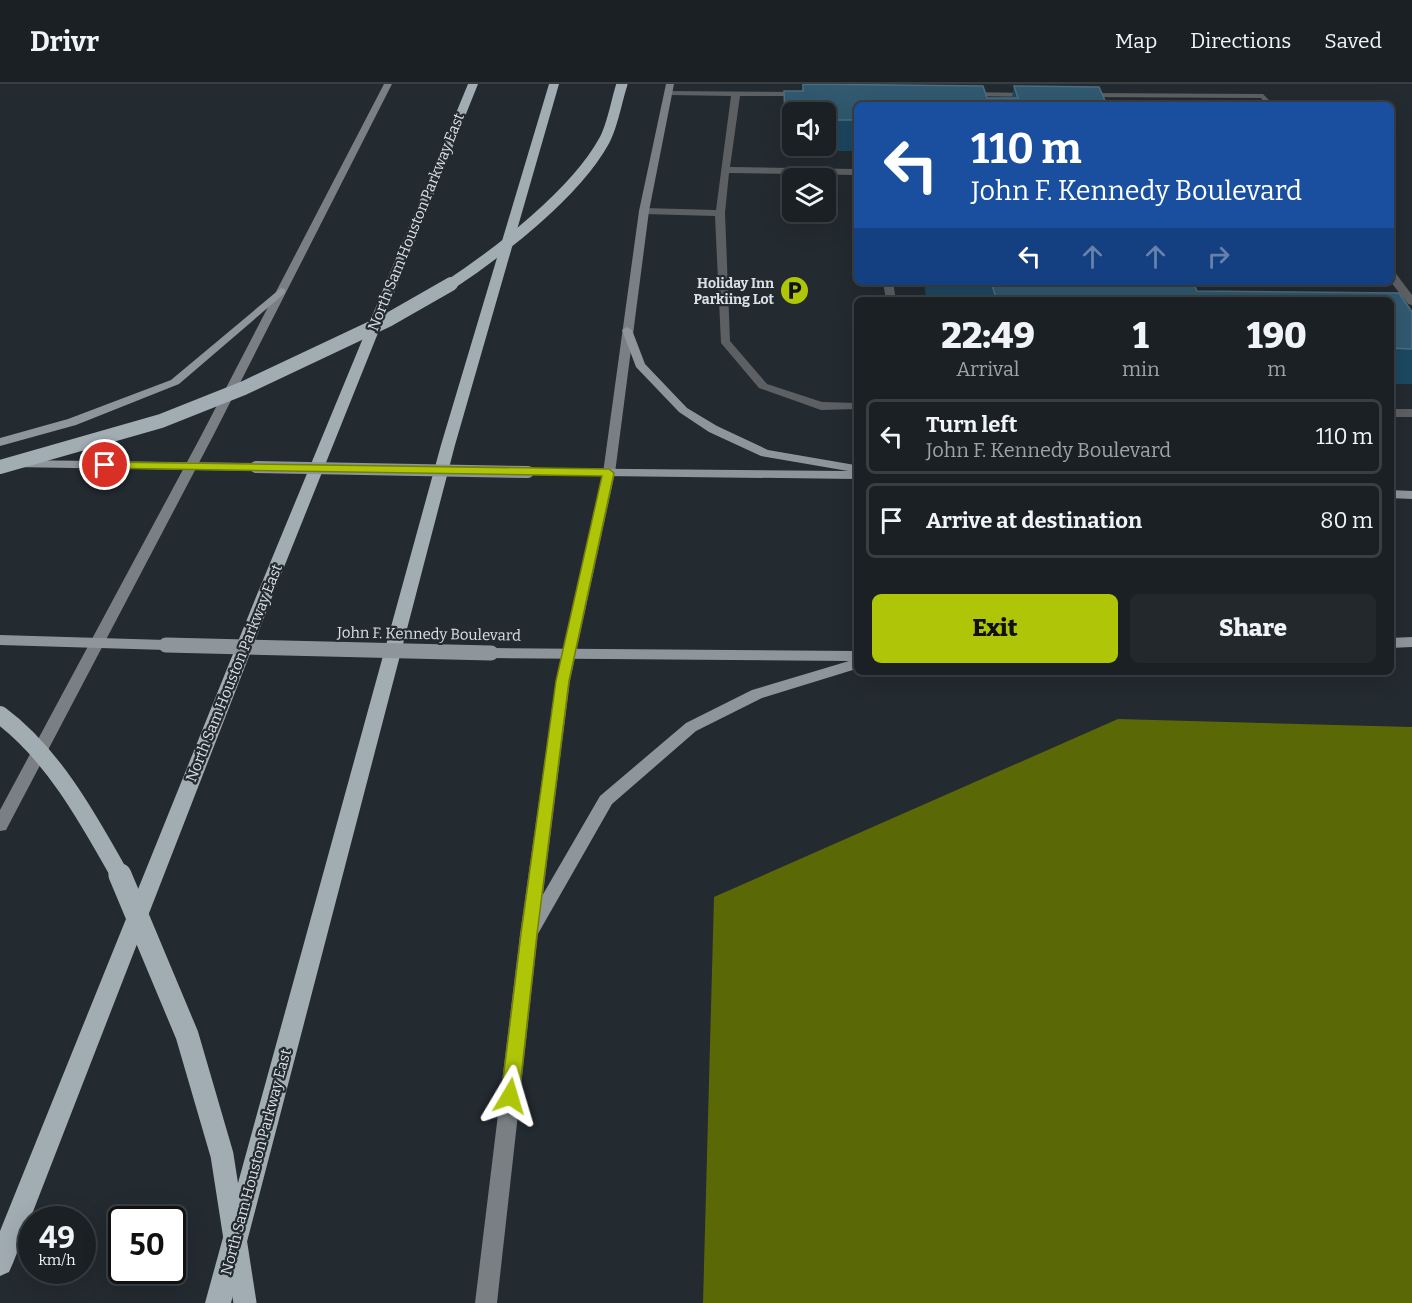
<!DOCTYPE html>
<style>
:root{--surface:#1a2024;--page:#23282c;--text:#f1f3f6;--muted:#9fa3a6;--line:#383e41;--accent:#afc508}
body{margin:0;font-family:Bitter,serif;background:var(--page);color:var(--text);height:100vh;display:flex;flex-direction:column;font-size:22px;white-space:nowrap}
*{box-sizing:border-box;margin:0}
p{font-size:20px;color:var(--muted)}
.icon{flex:none;width:33px;height:33px;fill:none;stroke:currentColor;stroke-width:2;stroke-linecap:round;stroke-linejoin:round}
.map{position:relative;flex:1;overflow:hidden}
.side{position:absolute;left:854px;top:213px;width:540px;height:378px;display:flex;flex-direction:column;background:var(--surface);border-radius:9px;box-shadow:0 6px 24px #0002,0 0 0 2px var(--line)}
.side>*{flex:none}
.guide{position:absolute;left:854px;top:18px;width:540px;height:183px;border-radius:9px;box-shadow:0 6px 24px #0002,0 0 0 2px var(--line);background:#1a4fa0;color:#fff;overflow:hidden}
.controls{position:absolute;left:782px;top:18px;display:grid;gap:12px}
.controls a{display:grid;place-items:center;width:54px;height:54px;border-radius:9px;background:var(--surface);box-shadow:0 6px 24px #0002,0 0 0 2px var(--line);font-size:30px}
.speed{position:absolute;left:18px;top:1122px;display:flex;gap:12px;font-size:30px;font-weight:700;text-align:center}
.speed>*{display:grid;place-content:center;width:78px;height:78px;border-radius:50%;background:var(--surface);box-shadow:0 6px 24px #0002,0 0 0 2px var(--line);line-height:1}
.speed small{font-size:15px;font-weight:400}
.speed .limit{border:3px solid #111;border-radius:9px;background:#fff;color:#111}
.pin{position:absolute;display:grid;place-items:center;width:51px;height:51px;color:#fff;margin:-26px;border:3px solid #fff;border-radius:50%;box-shadow:0 2px 6px #0007}
.me{position:absolute;width:66px;margin:-33px;rotate:7deg;stroke-linejoin:round;filter:drop-shadow(0 0 4px #0008)}
.turn{display:flex;align-items:center;gap:21px;height:126px;padding:0 18px;font-size:27px}
.turn .icon{width:78px;height:78px;stroke-width:2.5}
.turn b{display:block;font-size:42px;line-height:51px}
.lanes{display:flex;align-items:center;height:57px;padding:0 18px;background:#0003;justify-content:center;gap:30px;direction:ltr}
.lanes .off{opacity:.35}
.eta{display:flex;justify-content:space-evenly;align-items:center;height:102px;text-align:center}
.eta b{font-size:36px;font-weight:800;line-height:42px}
.primary-button{display:flex;gap:12px;margin-top:auto;padding:12px 18px}
.primary-button a{flex:1;height:69px;border-radius:9px;background:var(--accent);color:#111;font-size:24px;font-weight:800;line-height:69px;text-align:center}
.primary-button a+a{background:var(--page);color:var(--text)}
ul{padding:0;list-style:none}
li{display:flex;align-items:center;gap:18px;height:75px;margin:0 12px 9px;padding:0 6px;border:3px solid var(--line);border-radius:9px}
li div{flex:1}
li b{display:block;font-size:22px}
li em{font-style:normal}
header{display:flex;align-items:center;gap:36px;box-sizing:border-box;height:84px;padding:0 30px;background:var(--surface);border-bottom:2px solid var(--line)}
header strong{font-size:28px}
nav{display:flex;gap:33px;margin-inline-start:auto;font-size:21px}
.map>svg:first-child{display:block}
.forest{fill:#5b6806}
.lines{fill:none;stroke-linecap:round;stroke-linejoin:round}
.lane{fill:#5c6063;fill-rule:evenodd}
.secondary{fill:#797f83;fill-rule:evenodd}
.primary{fill:#8e969c;fill-rule:evenodd}
.highway{fill:#a2acb3;fill-rule:evenodd}
.primary-bridge-far1{stroke:#8e969c;stroke-width:12}
.primary-bridge{stroke:#8e969c;stroke-width:15}
.highway-bridge-far3{stroke:#a2acb3;stroke-width:11}
.highway-bridge-far2{stroke:#a2acb3;stroke-width:14}
.highway-bridge-far1{stroke:#a2acb3;stroke-width:18}
.highway-bridge{stroke:#a2acb3;stroke-width:23}
.wall{fill:#1c4861}
.building{fill:#31596f;stroke:#4c6e82;stroke-width:1.5}
.route{fill:#afc508;stroke:#728005;stroke-width:1.5}
.labels{text-anchor:middle;stroke-width:4.5;stroke-linejoin:round;paint-order:stroke}
.far-poi-label{font-size:14px;font-weight:bold;fill:#dce1e5;stroke:#232a30;text-anchor:end}
.street-label{font-size:15px;fill:#dce1e5;stroke:#232a30}
</style>
<header>
<strong>Drivr</strong>
<nav><a>Map</a><a>Directions</a><a>Saved</a></nav>
</header>
<div class="map">
<svg width="1412" height="1219" viewBox="0 0 1412 1219">
<rect width="100%" height="100%" fill="#232a30"/>
<path class="forest" d="M1118 635 1412 643V1219H703L714 813Z"/>
<g class="lines">
<g class="lane">
<path d="M666 7 807 8V12H740L730 83 856 85V91L729 89 725 129 730 257 767 300 822 318 856 319V325L821 326 759 304 721 259 715 132 644 130 639 127 644 124 716 126 731 12 669 11H666Z"/>
<path d="M963 8 1032 9 1036 11 1032 13 966 12H963Z"/>
<path d="M1083 9 1263 10 1274 21H1266L1261 14 1080 13 1079 11Z"/>
<path d="M1390 186 1394 187 1412 211V221L1408 220 1390 197Z"/>
<path d="M883 198H893L896 216H886Z"/>
<rect x="1390" y="325" width="22" height="8"/>
</g>
<g class="secondary">
<path d="M384 0H392L213 352 6 746 0 747V726L201 352Z"/>
<path d="M666 0H674L649 127 615 389 570 597 538 850 497 1219H475L520 850 556 597 603 389 639 127Z"/>
</g>
<g class="primary">
<path d="M281 204 285 205V209L179 300 76 341 0 362V354L68 335 171 296Z"/>
<path d="M627 243 632 246 645 280 687 324 717 342 768 366 855 381 856 385 853 387H856V395L524 391 522 388 528 384 848 387 761 372 709 348 679 328 636 283 622 246Z"/>
<path d="M16 376 256 379 262 383 256 387 12 383 10 380 12 377Z"/>
<path d="M1390 406 1412 407V415L1390 414Z"/>
<path d="M0 551 166 556 173 561 166 566 0 561Z"/>
<path d="M1412 553V563L1390 564V554Z"/>
<path d="M491 564 856 567V585L762 614 696 647 612 720 535 855 529 857 523 855 520 850 600 712 686 639 752 606 849 577 491 574 484 569Z"/>
</g>
<g class="highway">
<path d="M468 0H478L272 513 13 1179 9 1188 0 1192V1147L256 513Z"/>
<path d="M549 0H559L455 361 231 1219H205L441 361Z"/>
</g>
<path class="primary-bridge-far1" d="M256 383 528 388"/>
<path class="primary-bridge" d="M166 561 491 569"/>
<path class="highway-bridge-far3" d="M448 202C498 169 575 110 604 57 613 41 616 18 622 0"/>
<path class="highway-bridge-far2" d="M0 383 161 337 244 304 388 236 451 200"/>
<path class="highway-bridge-far1" d="M0 631C53 670 89 736 121 793"/>
<path class="highway-bridge" d="M120 791 187 951 222 1071 245 1219"/>
</g>
<g class="wall">
<path d="M803 0 987 14H1012L1014 2 1107 21H856V67H805V62H825V28H792V60H784L783 37 784 7H802Z"/>
<path d="M924 198H1193L1197 207 1399 209 1412 228V300H1390V216H982L981 215 926 214Z"/>
</g>
<g class="building">
<path d="M803 0 983 2 987 14H1018L1014 2 1099 3 1107 21H856V36H825V28L785 29 784 7H803Z"/>
<path d="M991 198H1193L1197 207 1399 209 1412 228V265L1390 264V216H984L983 214H996Z"/>
</g>
<path class="route" d="M105 378 609 385 614 389 569 597 537 850 519 1012 516 1017 510 1020 504 1017 501 1012 521 850 556 597 602 392 101 384 100 381Z"/>
<defs>
<symbol id="parking-disc" viewBox="-11 -11 22 22"><circle r="9.5" fill="#afc508" stroke="#232a30"/><path d="M-3.5-5.5H1a3.5 3.5 0 0 1 0 7H-1V5.5H-3.5ZM-1-3.4V-.6H.8a1.4 1.4 0 0 0 0-2.8Z" fill="#111"/></symbol>
</defs>
<g fill-rule="evenodd">
<use href="#parking-disc" x="778" y="190" width="33" height="33"/>
</g>
<g class="labels">
<g class="far-poi-label">
<text x="774" y="204">Holiday Inn<tspan x="774" dy="16">Parkiing Lot</tspan></text>
</g>
<g class="street-label">
<text transform="translate(416 138) rotate(-68)" y="5">North Sam Houston Parkway East</text>
<text transform="translate(429 550) rotate(1)" y="5">John F. Kennedy Boulevard</text>
<text transform="translate(234 589) rotate(-68)" y="5">North Sam Houston Parkway East</text>
<text transform="translate(256 1078) rotate(-75)" y="5">North Sam Houston Parkway East</text>
</g>
</g>
</svg>
<div class="controls">
<a><svg class="icon" aria-label="sound" viewBox="0 0 24 24"><path d="M4 9h4l5-4v14l-5-4H4zM17 9q2 3 0 6"/></svg></a>
<a><svg class="icon" aria-label="layers" viewBox="0 0 24 24"><path d="M12 4l9 5-9 5-9-5zM3 14l9 5 9-5"/></svg></a>
</div>
<div class="speed"><div>49<small>km/h</small></div><div class="limit">50</div></div>
<div class="pin" style="left:105px;top:381px;background:#d93025"><svg class="icon" aria-label="arrive" viewBox="0 0 24 24"><path d="M6 21V4h12l-3 4 3 4H6"/></svg></div>
<svg class="me" style="left:510px;top:1012px" viewBox="-20 -20 40 40"><path d="M0-17L14 15 0 8-14 15z" fill="#afc508" stroke="#fff" stroke-width="4"/></svg>
<div class="guide">
<div class="turn"><svg class="icon" aria-label="left" viewBox="0 0 24 24"><path d="M17 20v-9H6M10 6l-5 5 5 5"/></svg><div><b>110 m</b>John F. Kennedy Boulevard</div></div>
<div class="lanes"><svg class="icon" aria-label="left" viewBox="0 0 24 24"><path d="M17 20v-9H6M10 6l-5 5 5 5"/></svg><svg class="icon off" aria-label="ahead" viewBox="0 0 24 24"><path d="M12 20V5M6 11l6-6 6 6"/></svg><svg class="icon off" aria-label="ahead" viewBox="0 0 24 24"><path d="M12 20V5M6 11l6-6 6 6"/></svg><svg class="icon off" aria-label="right" viewBox="0 0 24 24"><path d="M7 20v-9h11M14 6l5 5-5 5"/></svg></div>
</div>
<section class="side">
<div class="eta">
<div><b>22:49</b><p>Arrival</p></div>
<div><b>1</b><p>min</p></div>
<div><b>190</b><p>m</p></div>
</div>
<ul>
<li><svg class="icon" aria-label="left" viewBox="0 0 24 24"><path d="M17 20v-9H6M10 6l-5 5 5 5"/></svg><div><b>Turn left</b><p>John F. Kennedy Boulevard</p></div><em>110 m</em></li>
<li><svg class="icon" aria-label="arrive" viewBox="0 0 24 24"><path d="M6 21V4h12l-3 4 3 4H6"/></svg><div><b>Arrive at destination</b></div><em>80 m</em></li>
</ul>
<div class="primary-button"><a>Exit</a><a>Share</a></div>
</section>
</div>
